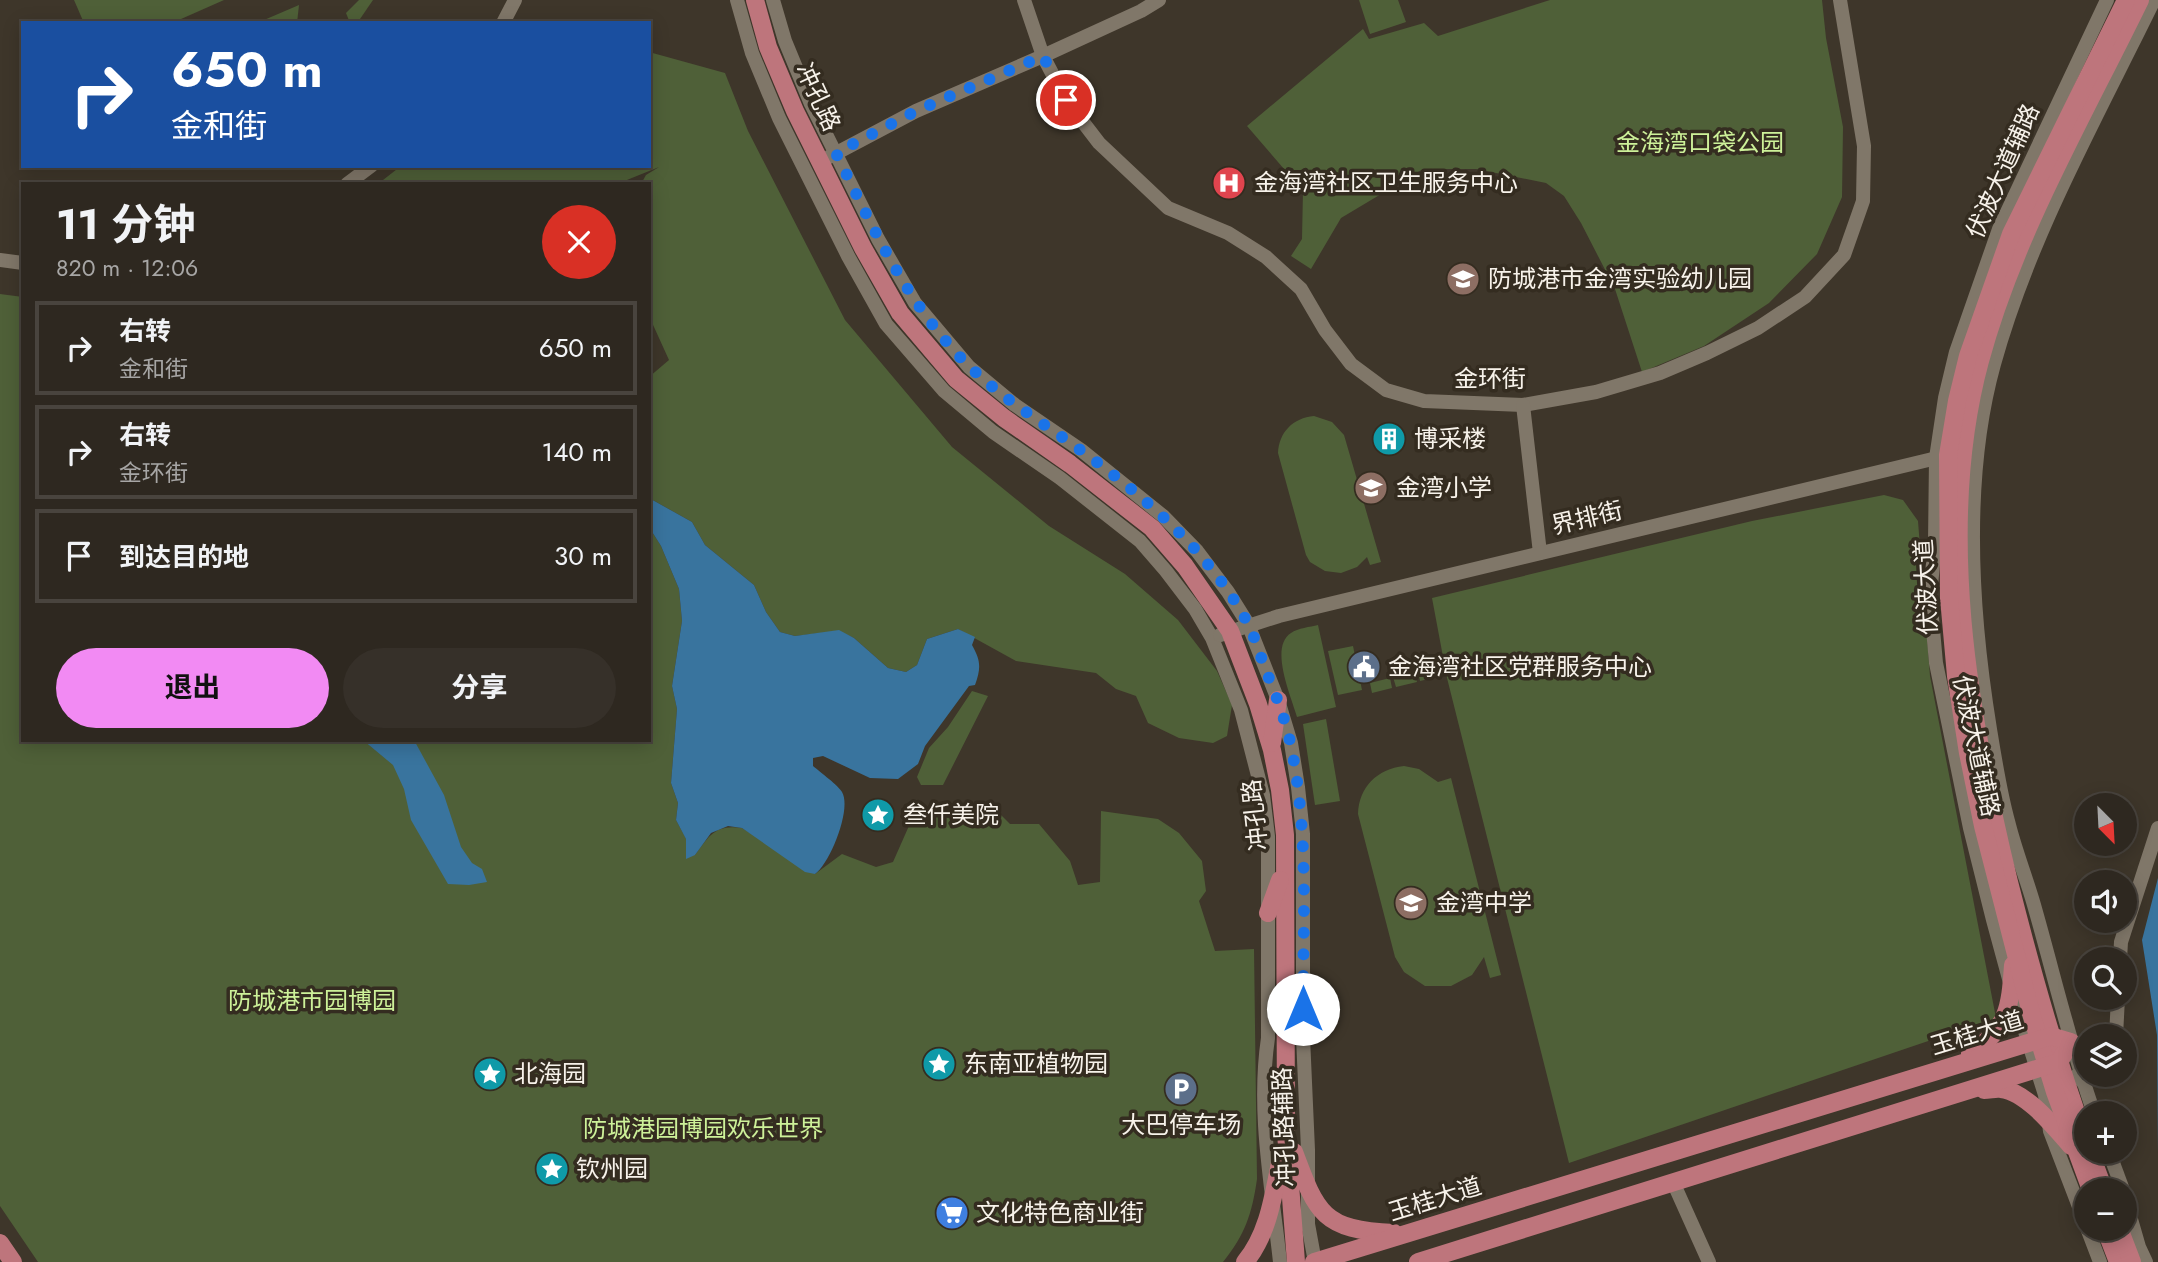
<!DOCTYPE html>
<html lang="zh">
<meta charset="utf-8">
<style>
:root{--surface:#2e2820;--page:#363029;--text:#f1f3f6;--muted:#a7a6a5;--line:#49443e;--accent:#f28af3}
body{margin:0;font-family:Jost,"Noto Sans SC",sans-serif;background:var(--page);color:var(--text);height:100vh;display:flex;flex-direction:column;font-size:26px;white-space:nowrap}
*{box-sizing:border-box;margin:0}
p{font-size:23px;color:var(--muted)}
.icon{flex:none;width:38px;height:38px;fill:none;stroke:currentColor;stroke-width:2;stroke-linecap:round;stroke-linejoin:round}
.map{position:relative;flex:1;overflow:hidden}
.details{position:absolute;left:21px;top:182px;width:630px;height:560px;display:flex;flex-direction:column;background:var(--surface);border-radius:0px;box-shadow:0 4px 18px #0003,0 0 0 2px var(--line)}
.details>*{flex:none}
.hud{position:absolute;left:21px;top:21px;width:630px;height:147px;border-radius:0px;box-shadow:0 4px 18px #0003,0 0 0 2px var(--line);background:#1a4fa0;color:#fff;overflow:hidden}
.needle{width:46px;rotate:156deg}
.tools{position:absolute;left:2074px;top:793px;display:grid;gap:14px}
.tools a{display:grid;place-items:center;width:63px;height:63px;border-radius:50%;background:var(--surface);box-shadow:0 4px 18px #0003,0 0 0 2px var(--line);font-size:35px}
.pin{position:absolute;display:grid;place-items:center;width:60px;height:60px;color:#fff;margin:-30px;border:4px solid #fff;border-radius:50%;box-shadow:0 2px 7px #0007}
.me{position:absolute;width:77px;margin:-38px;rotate:0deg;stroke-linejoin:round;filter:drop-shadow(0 0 5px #0008)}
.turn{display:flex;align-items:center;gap:24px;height:147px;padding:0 35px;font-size:32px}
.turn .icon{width:91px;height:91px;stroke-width:2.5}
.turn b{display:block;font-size:49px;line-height:60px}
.round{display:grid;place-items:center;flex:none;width:74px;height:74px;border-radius:37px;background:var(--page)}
.overview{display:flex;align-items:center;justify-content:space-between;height:119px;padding:0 35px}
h1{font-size:42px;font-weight:700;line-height:52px}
.action{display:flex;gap:14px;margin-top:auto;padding:14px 35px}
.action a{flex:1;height:80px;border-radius:42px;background:var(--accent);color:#111;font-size:28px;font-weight:700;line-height:80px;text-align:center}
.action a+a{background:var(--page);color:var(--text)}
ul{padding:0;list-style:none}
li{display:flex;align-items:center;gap:21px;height:94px;margin:0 14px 10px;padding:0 21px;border:4px solid var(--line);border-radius:0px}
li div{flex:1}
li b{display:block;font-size:26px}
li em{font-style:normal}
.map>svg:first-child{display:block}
.green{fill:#4f6038}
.water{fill:#39749e}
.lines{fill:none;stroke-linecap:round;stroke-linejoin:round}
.minor{stroke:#807769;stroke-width:14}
.major{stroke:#be757c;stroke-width:18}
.route{stroke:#1a73e8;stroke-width:12;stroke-dasharray:0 21.6}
.labels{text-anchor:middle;stroke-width:7;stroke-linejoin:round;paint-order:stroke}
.street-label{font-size:24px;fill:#f7f2ea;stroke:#342c20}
.park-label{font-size:24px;fill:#cdf199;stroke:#342c20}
.poi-label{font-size:24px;fill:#f7f2ea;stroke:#342c20;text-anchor:start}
</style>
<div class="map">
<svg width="2158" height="1262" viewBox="0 0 2158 1262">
<rect width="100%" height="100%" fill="#3e362a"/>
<g class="green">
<path d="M74 0H224L172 23H84Z"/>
<path d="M359 0H373L360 19 350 23 346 13Z"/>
<path d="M1359 0H1398L1406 22 1370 34Z"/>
<path d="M1550 0H1822L1826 38 1843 127 1842 197 1817 254 1769 303 1704 346 1642 372 1615 289 1581 223 1564 196 1546 183 1476 169H1423L1341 218 1311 269 1291 256 1302 239 1303 191 1247 126 1363 29 1369 39 1424 23 1438 36Z"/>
<path d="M299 5 297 23H257Z"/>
<path d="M649 52 725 73 748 131 845 320 952 447 1049 526 1125 574 1178 620 1217 671 1232 705 1227 736 1213 743 1179 738 1148 723 1136 696 1116 689 1096 673 1016 661 958 629 927 639 917 665 906 672 888 668 854 638 839 631 795 636 780 632 766 612 754 585 705 545 692 522 649 498V377L669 360 649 316V184H641L646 175 659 167 617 184H384L383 180 401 166H649Z"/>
<path d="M0 294 23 297V740H649V527L661 546 679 589 682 621 672 686 677 709 671 783 678 803 676 820 695 855C709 836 715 824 742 828L815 874 842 854 876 867 893 862 916 810 952 819 992 806 1010 824H1039L1070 861 1078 885 1100 882 1101 811 1158 819 1179 833 1202 861 1206 891 1199 901 1215 951 1254 949 1257 1179C1252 1214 1245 1235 1223 1262H38L0 1206Z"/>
<path d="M1314 416 1332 422 1344 435 1381 562 1370 565 1367 557 1357 567 1341 573 1325 571 1310 562 1306 555 1278 453C1279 432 1293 418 1314 416Z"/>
<path d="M1884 495 1903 500 1918 521 1930 676 1996 1018 1569 1163 1447 678 1432 598 1752 521Z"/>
<path d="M1318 625 1336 707 1297 717C1291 696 1269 647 1291 633 1298 628 1310 627 1318 625Z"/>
<path d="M1353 646 1362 690 1338 695 1328 651Z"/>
<path d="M1439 666 1441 676 1420 681 1418 671Z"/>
<path d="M1414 672 1417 682 1396 687 1393 677Z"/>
<path d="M1390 678 1392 688 1372 693 1370 683Z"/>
<path d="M972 691 988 696 943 785H921L917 777 929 748 948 727Z"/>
<path d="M1326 719 1340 801 1315 805 1303 724Z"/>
<path d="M1404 766 1419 769 1438 782 1451 778 1501 975 1490 978 1484 957 1472 975 1451 986H1425L1404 972 1395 957 1358 814C1359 787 1377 769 1404 766Z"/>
</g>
<g class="water">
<path d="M649 498 692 522 705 545 754 585 766 612 780 632 795 636 839 630 854 638 888 668 906 672 917 665 927 639 958 629 975 637 972 645C981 661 981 668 975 685L969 686 925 746 918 764 898 779 870 778 823 756 813 758V766C820 772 839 786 842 792 852 809 830 863 815 874L805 872 742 828 728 826 711 833 695 855 686 859V839L676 820 678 803 671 783 677 709 672 686 682 621 679 589 661 546 649 527Z"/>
<path d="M363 740H414L444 795 461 847 472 863 482 869 487 882 469 885 448 884 411 820 404 789 393 765Z"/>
<path d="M2158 878V1153L2157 1035 2142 940Z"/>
</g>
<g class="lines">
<g class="minor">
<path d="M737 0 752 53 779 118 848 256 886 324 944 391 993 432 1060 478 1140 541 1166 571 1195 609 1212 638 1241 710 1263 795 1268 836V1038C1257 1112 1272 1188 1280 1262"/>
<path d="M773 0 785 41 811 104 878 239 915 303 969 367 1015 405 1081 450 1163 516 1197 551 1228 592 1248 624 1278 700 1291 743 1298 787 1303 834V1037L1308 1150V1224L1315 1262"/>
<path d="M1024 0 1043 56 1066 100 1099 143 1168 208 1228 233 1266 257 1301 289 1325 330 1351 364 1386 390 1424 401 1523 405 1596 392 1660 373 1707 353 1758 328 1805 297 1844 255 1863 201 1864 146 1840 0"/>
<path d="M503 23 515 0"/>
<path d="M829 157 916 111 1043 56 1141 11 1159 0"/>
<path d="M347 184 371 166"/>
<path d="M0 260 23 263"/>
<path d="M1523 405 1540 553"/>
<path d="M1220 635 1279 616 1945 456"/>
<path d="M2120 959 2121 942 2158 828"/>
<path d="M2116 1036 2118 998"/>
<path d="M2076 1076 2083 1082 2096 1074"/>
<path d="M2094 1113C2070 1045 2054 975 2034 905 2026 877 2015 850 2008 821 2000 792 1995 760 1990 729 1971 612 1962 479 1994 364 2030 235 2096 119 2154 0"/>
<path d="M2109 1152 2123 1190"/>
<path d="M1673 1182 1709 1262"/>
<path d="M2124 1195 2139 1247 2146 1262"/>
<path d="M2086 1225 2050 1131 2045 1095 2012 990 1993 920 1970 828 1936 663 1930 596 1935 543 1936 458 1945 398 1956 352 1999 229 2107 0"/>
<path d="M2087 1228 2100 1262"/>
</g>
<g class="major">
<path d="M755 0 768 47 795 111 863 248 900 313 956 379 1004 418 1070 464 1152 528 1185 566 1230 631 1258 704 1272 750 1280 790 1285 835 1286 1133 1296 1262"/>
<path d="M1272 743 1278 700"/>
<path d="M1268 913 1280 880"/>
<path d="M1970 1054C2008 1028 2010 1009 2013 965"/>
<path d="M1984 1090C1990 1090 1996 1088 2001 1089 2027 1092 2055 1128 2071 1146"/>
<path d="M2086 1140C2055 1056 2031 969 2009 882 1969 718 1935 527 1980 361 2014 235 2083 117 2140 0"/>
<path d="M1294 1152C1317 1214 1323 1230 1394 1233"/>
<path d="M2090 1152 2104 1190"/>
<path d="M2091 1190 2055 1092 2031 1013 1983 826 1968 753 1956 676 1949 598 1948 455 1957 401 1968 356 2011 234 2126 0"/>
<path d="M2105 1228 2118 1262"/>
<path d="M2119 1228 2132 1262"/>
<path d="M0 1243 13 1262"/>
<path d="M1245 1262C1270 1232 1274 1190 1282 1153"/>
<path d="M1314 1262 2051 1036 2071 1042 2059 1062 1418 1262"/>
</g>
</g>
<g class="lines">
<path class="route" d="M1066 100 1043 56 916 111 836 153C874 229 908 307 970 367 1003 399 1042 422 1079 449 1144 496 1209 551 1247 622 1255 637 1260 655 1266 671 1276 695 1286 721 1291 746 1309 833 1303 922 1303 1009"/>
</g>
<defs>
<symbol id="hospital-disc" viewBox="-11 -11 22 22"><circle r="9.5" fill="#e0444e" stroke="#342c20"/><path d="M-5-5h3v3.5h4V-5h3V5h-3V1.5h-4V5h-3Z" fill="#fff"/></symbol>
<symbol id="school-disc" viewBox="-11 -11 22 22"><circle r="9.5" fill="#8d6e63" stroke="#342c20"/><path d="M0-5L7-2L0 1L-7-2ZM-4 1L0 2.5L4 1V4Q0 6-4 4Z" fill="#fff"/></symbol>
<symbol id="building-disc" viewBox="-11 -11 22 22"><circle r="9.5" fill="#0f9aa8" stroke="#342c20"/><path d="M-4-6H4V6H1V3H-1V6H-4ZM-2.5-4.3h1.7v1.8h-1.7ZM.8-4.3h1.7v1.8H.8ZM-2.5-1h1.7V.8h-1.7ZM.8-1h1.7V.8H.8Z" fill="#fff"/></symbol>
<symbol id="civic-disc" viewBox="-11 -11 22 22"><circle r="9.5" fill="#5c6f8a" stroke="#342c20"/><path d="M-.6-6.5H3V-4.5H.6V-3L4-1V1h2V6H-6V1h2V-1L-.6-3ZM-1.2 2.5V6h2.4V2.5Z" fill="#fff"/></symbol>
<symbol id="sight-disc" viewBox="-11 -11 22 22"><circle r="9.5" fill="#0f9aa8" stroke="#342c20"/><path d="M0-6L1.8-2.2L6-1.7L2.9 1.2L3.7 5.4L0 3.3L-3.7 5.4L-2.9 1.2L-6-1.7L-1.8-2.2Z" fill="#fff"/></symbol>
<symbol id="parking-disc" viewBox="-11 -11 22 22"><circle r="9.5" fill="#5c6f8a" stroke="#342c20"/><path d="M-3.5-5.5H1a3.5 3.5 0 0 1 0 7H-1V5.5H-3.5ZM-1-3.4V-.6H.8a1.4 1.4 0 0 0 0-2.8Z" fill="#fff"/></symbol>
<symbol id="supermarket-disc" viewBox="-11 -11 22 22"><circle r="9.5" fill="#3f7fe0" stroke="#342c20"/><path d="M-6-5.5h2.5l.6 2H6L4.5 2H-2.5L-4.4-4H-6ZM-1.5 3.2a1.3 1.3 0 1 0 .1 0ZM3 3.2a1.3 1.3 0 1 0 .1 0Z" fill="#fff"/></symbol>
</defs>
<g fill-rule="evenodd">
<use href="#hospital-disc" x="1210" y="164" width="38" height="38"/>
<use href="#school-disc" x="1444" y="260" width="38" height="38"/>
<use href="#building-disc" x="1370" y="420" width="38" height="38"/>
<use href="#school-disc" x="1352" y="469" width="38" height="38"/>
<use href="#civic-disc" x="1345" y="648" width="38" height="38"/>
<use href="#sight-disc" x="859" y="796" width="38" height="38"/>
<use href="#school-disc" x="1392" y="884" width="38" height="38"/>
<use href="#sight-disc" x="920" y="1045" width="38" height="38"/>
<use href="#sight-disc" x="471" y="1055" width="38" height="38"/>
<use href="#parking-disc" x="1162" y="1070" width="38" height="38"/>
<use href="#sight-disc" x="533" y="1150" width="38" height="38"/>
<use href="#supermarket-disc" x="933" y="1194" width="38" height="38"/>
</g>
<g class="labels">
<g class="street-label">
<text transform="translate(818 97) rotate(65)" y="8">冲孔路</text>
<text transform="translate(2003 171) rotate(-66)" y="8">伏波大道辅路</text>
<text x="1490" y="387">金环街</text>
<text transform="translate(1587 518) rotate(-13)" y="8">界排街</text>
<text transform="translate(1926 587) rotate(-93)" y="8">伏波大道</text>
<text transform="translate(1976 746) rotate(78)" y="8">伏波大道辅路</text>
<text transform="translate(1255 815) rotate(-96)" y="8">冲孔路</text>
<text transform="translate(1977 1033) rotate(-17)" y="8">玉桂大道</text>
<text transform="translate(1284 1127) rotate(-92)" y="8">冲孔路辅路</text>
<text transform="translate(1435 1199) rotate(-17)" y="8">玉桂大道</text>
</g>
<g class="park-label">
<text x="1700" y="151">金海湾口袋公园</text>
<text x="312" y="1009">防城港市园博园</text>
<text x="703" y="1137">防城港园博园欢乐世界</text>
</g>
<g class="poi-label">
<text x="1254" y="191">金海湾社区卫生服务中心</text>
<text x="1488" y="287">防城港市金湾实验幼儿园</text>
<text x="1414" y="447">博采楼</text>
<text x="1396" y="496">金湾小学</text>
<text x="1388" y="675">金海湾社区党群服务中心</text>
<text x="903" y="823">叁仟美院</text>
<text x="1436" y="911">金湾中学</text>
<text x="964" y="1072">东南亚植物园</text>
<text x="514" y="1082">北海园</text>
<text x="1181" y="1133" text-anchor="middle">大巴停车场</text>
<text x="576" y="1177">钦州园</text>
<text x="976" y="1221">文化特色商业街</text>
</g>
</g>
</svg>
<div class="tools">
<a><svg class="needle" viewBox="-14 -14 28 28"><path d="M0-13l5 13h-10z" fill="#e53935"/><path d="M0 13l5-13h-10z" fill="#a7a6a5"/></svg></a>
<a><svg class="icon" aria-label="sound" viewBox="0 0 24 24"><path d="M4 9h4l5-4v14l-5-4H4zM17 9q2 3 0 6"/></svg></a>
<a><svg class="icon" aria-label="search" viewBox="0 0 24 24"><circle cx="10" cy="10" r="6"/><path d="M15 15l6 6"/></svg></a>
<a><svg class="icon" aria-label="layers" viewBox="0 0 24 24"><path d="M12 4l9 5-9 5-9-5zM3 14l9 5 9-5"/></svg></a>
<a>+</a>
<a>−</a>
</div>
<div class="pin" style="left:1066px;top:100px;background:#d93025"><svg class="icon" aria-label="arrive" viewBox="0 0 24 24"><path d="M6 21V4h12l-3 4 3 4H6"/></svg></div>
<svg class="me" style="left:1303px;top:1009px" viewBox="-20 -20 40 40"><circle r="19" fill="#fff"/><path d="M0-13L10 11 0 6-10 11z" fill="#1a73e8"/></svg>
<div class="hud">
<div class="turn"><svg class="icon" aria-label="right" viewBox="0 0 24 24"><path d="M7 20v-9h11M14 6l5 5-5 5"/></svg><div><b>650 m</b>金和街</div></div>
</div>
<section class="details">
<div class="overview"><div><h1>11 分钟</h1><p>820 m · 12:06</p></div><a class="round" style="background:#d93025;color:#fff"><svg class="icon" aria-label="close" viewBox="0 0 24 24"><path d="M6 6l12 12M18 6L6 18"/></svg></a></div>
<ul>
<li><svg class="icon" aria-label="right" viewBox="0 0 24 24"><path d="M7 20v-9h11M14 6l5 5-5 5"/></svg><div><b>右转</b><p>金和街</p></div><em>650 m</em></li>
<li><svg class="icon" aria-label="right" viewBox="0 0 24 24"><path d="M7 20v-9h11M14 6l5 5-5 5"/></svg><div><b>右转</b><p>金环街</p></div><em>140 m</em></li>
<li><svg class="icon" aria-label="arrive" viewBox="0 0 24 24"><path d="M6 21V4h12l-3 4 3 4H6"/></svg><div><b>到达目的地</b></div><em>30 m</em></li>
</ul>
<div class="action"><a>退出</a><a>分享</a></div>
</section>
</div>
